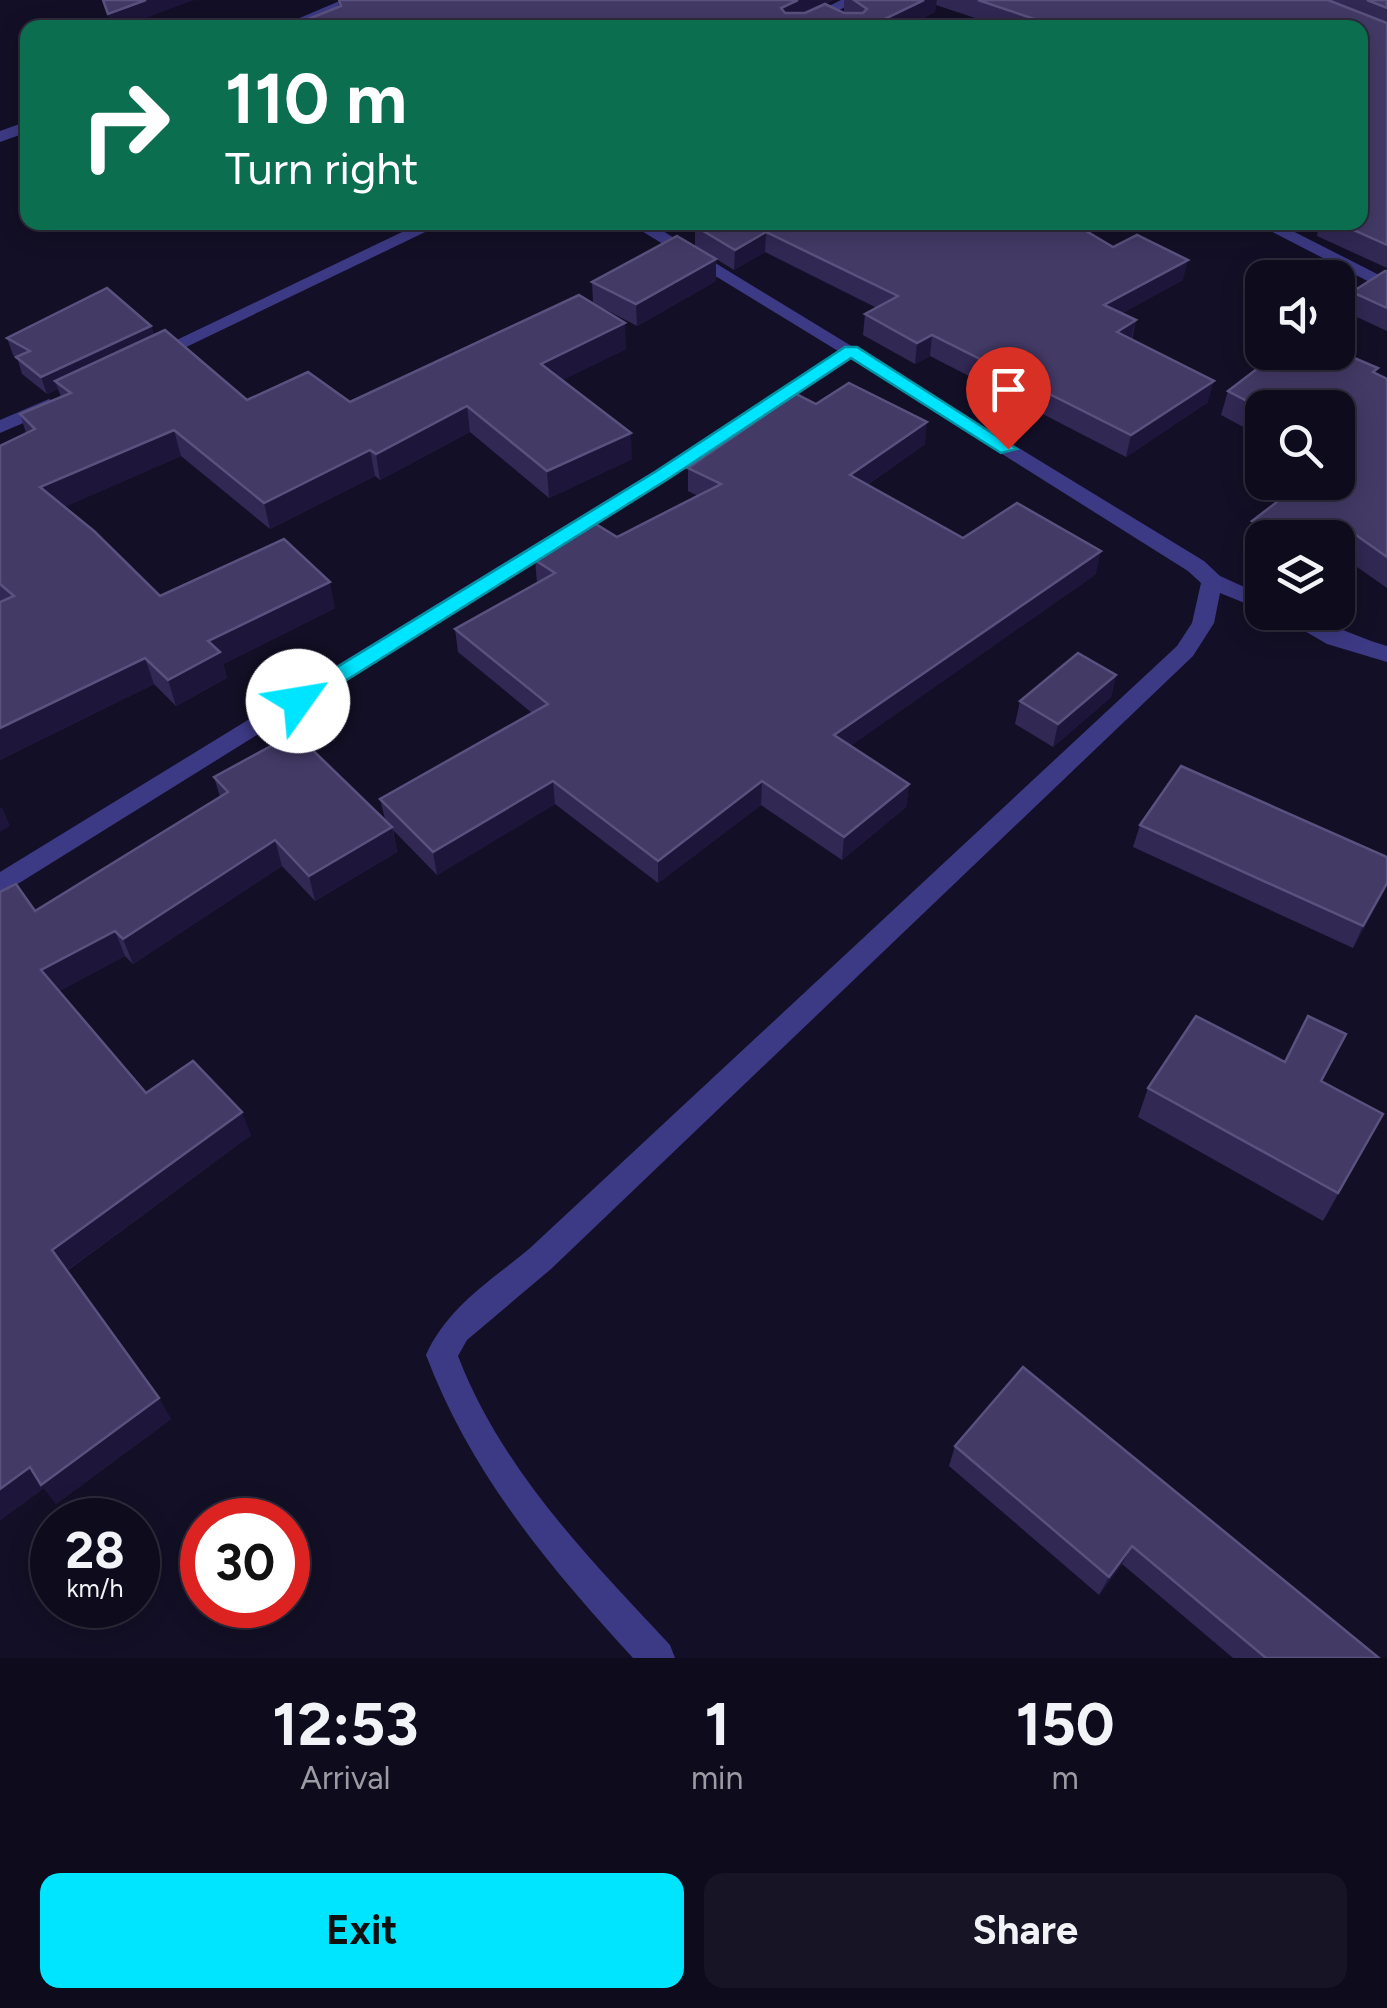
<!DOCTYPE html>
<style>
:root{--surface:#0e0b1c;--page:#171425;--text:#f1f3f6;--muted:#9b9ba3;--line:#2e2b3b;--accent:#00e5ff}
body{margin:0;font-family:Figtree,sans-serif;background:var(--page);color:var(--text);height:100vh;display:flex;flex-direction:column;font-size:38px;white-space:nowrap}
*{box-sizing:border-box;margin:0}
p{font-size:32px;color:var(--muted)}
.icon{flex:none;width:55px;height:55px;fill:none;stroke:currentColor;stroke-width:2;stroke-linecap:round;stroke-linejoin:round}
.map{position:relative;height:1658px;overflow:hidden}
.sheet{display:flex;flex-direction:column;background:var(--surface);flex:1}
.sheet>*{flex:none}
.banner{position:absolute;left:20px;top:20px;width:1348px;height:210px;border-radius:20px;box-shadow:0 5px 25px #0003,0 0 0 2px var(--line);background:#0b6e4f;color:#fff;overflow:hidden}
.fabs{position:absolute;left:1245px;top:260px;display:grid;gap:20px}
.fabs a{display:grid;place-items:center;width:110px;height:110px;border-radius:20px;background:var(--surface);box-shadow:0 5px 25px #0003,0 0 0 2px var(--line);font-size:50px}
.speed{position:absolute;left:30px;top:1498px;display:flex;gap:20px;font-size:50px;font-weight:700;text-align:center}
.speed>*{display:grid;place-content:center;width:130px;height:130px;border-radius:50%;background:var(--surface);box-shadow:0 5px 25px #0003,0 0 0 2px var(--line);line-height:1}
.speed small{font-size:25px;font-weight:400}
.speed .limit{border:15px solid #d22;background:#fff;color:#111}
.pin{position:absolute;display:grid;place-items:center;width:85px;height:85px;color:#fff;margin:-102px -42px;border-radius:50% 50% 50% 0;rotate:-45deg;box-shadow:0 0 10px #0007}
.pin .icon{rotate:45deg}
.me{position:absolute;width:110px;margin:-55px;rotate:58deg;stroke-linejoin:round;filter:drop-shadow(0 0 8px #0008)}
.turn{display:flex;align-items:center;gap:35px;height:210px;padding:0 40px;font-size:45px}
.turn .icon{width:130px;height:130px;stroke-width:2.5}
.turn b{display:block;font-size:70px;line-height:85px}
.eta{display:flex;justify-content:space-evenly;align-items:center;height:170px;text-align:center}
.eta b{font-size:60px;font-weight:700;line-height:70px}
.primary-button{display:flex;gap:20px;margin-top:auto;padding:20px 40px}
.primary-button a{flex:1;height:115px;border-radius:20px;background:var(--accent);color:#111;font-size:40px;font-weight:700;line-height:115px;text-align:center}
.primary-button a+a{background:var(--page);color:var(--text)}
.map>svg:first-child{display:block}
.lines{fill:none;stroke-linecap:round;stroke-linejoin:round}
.minor{fill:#3d3a85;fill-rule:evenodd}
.wall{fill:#312854}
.shaded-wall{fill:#1d163a}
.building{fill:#433a66;stroke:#5a527e;stroke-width:2.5}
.route{fill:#00e5ff;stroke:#0095a6;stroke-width:2.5}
</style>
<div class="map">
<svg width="1387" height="1658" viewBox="0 0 1387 1658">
<rect width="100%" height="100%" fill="#130f26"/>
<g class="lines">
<g class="minor">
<path d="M342 0H362L297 28H276Z"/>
<path d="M841 0H859L804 28H784Z"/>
<path d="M28 121V132L0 142V131Z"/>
<path d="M423 222H446L155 362H141L139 358Z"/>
<path d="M627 222H648L1204 561 1220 576 1262 595V610L1220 593 1214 623 1193 656 551 1269 467 1340 458 1356C502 1470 588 1557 670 1645L675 1658H633C548 1565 471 1474 426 1355 447 1308 490 1281 529 1249L1177 646 1192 623 1201 583 1188 571 851 359 668 479 0 895V872L654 471 838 351Z"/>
<path d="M1253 222H1275L1387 279V291Z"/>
<path d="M49 399 59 405 56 409 0 433V420Z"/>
<path d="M1272 612C1313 612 1348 635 1387 646V662L1327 644Z"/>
</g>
</g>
<g class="wall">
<path d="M338 0H833L826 4 844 13V0H1387V268L1317 236 1318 231 1298 222H1360V28H1005L936 5 935 12 904 28 339 7Z"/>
<path d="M695 226 1113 247 1183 280 1122 313 1136 320 1132 340 1208 402 1126 457 930 356 915 364 863 335 865 314 877 308 765 252 734 270 695 246Z"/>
<path d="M1387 271V331L1346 312 1352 292Z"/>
<path d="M716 281 637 326 593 303 592 282Z"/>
<path d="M151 326 154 335 247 400 350 402 626 349 562 380 632 459 549 498 470 432 380 480 375 476 270 529 181 456 64 507 160 596 335 608 223 664 227 678 176 706 154 684 0 760V446L26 433 20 414 61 397 58 389 47 394 22 374 17 357 13 355 7 338Z"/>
<path d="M1376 373 1387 379V588L1347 560 1338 538H1262V555L1245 546 1252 521 1338 482V408H1262V437L1221 415 1228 391Z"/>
<path d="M816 404 925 444 867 485 963 538 1096 574 850 746 909 784 906 807 842 860 761 805 658 883 555 804 437 875 393 830 397 852 315 901 282 866 133 964 125 956 59 991 146 1093 251 1135 67 1271 171 1419 56 1504 44 1488 0 1520V892L35 911 220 797 214 777 385 819 380 799 532 713 458 652 455 629 537 583 535 560 617 537 698 496 688 491V468Z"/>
<path d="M1116 675 1111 697 1053 747 1015 724 1020 701Z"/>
<path d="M1140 825 1387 886 1353 948 1133 847Z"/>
<path d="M1148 1088 1383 1114 1323 1221 1138 1117Z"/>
<path d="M955 1446 1379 1658H1233L1122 1564 1099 1595 949 1466Z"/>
</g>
<g class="shaded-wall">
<path d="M146 0H194L119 28H111L108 14Z"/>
<path d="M798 0H833L780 27 781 8Z"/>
<path d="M924 0H937L935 12 904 28H866Z"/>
<path d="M766 232 765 252 734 270 735 250Z"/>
<path d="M716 259V281L637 326 636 304Z"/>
<path d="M1188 260 1183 280 1100 326 1104 305Z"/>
<path d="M1136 320 1131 340 1117 332Z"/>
<path d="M625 323 626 349 543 390 541 364Z"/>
<path d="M151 326 156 343 55 381 58 389 47 394 41 377Z"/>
<path d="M932 335 930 356 915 364 917 343Z"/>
<path d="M1214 381 1208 402 1126 457 1131 435Z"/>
<path d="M467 406 470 432 380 480 376 454Z"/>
<path d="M927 422 925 444 848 498 850 475Z"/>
<path d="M174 430 181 456 49 514 40 487Z"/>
<path d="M631 433 632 459 549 498 547 471Z"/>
<path d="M370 450 375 476 270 529 264 503Z"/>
<path d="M1356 535 1347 560 1338 568V550Z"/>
<path d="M1101 551 1096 574 832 759 834 735Z"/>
<path d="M330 582 335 608 223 664 227 678 176 706 168 680 208 641Z"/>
<path d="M145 658 154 684 0 760V728Z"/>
<path d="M1116 675 1111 697 1053 747 1058 724Z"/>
<path d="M553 781 555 804 437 875 433 852Z"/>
<path d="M762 781 761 805 658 883V861Z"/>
<path d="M909 784 906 807 842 860 844 837Z"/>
<path d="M2 807 10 826 0 832V808Z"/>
<path d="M392 827 397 852 315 901 309 876Z"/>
<path d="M275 840 282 866 133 964 123 939Z"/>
<path d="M1387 883V886L1353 948 1363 926Z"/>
<path d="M115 931 125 956 53 995 41 970Z"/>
<path d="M242 1112 251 1135 65 1272 52 1250Z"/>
<path d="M159 1398 171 1419 56 1504 44 1488 0 1520V1489L30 1467Z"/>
<path d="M1132 1546 1122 1564 1099 1595 1109 1577Z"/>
</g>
<g class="building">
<path d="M103 0H146L108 14Z"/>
<path d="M339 0H798L781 8 785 13H805L825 4 844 13H863L867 9 854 0H924L866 28H286L341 6Z"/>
<path d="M978 0H1328L1387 23V245L1336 222H1360V28H1061Z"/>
<path d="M1367 0H1387V8Z"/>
<path d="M702 222H1071L1113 247 1137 235 1188 260 1104 305 1136 320 1117 332 1214 381 1131 435 932 335 917 343 865 314 898 296 766 232 735 250 695 226Z"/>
<path d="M677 236 716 259 636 304 592 282Z"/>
<path d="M1385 271H1387V308L1352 292Z"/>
<path d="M107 288 151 326 41 377 16 357 30 351 7 338Z"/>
<path d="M579 295 625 323 541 364 631 433 547 471 467 406 376 454 370 450 264 503 174 430 40 487 94 531 160 596 284 539 330 582 208 641 220 652 168 680 145 658 0 728V602L14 596 0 584V446L35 429 20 414 71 393 55 381 165 330 247 400 308 372 350 402Z"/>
<path d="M1338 351 1378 368 1373 372 1387 379V557L1356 535 1338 550V538H1284L1252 521 1303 482H1338V457L1344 452 1338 448V408H1262V409L1228 391 1279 352H1338Z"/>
<path d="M849 383 927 422 850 475 963 538 1017 503 1101 551 834 735 909 784 844 837 762 781 658 861 553 781 433 852 380 799 548 704 455 629 555 573 535 560 594 523 617 537 721 484 688 468 796 394 816 404Z"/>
<path d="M1078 653 1116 675 1058 724 1020 701Z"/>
<path d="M295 733 392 827 309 876 275 840 123 939 115 931 41 970 146 1093 193 1061 242 1112 52 1250 159 1398 41 1485 30 1467 0 1489V892L16 884 35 911 228 792 214 777Z"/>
<path d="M1181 766 1387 857V883L1363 926 1140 825Z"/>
<path d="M1196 1016 1285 1062 1308 1016 1346 1034 1321 1081 1383 1114 1338 1193 1148 1088Z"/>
<path d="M1023 1367 1379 1658H1266L1132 1546 1109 1577 955 1446Z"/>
</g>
<path class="route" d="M845 347H857L1017 449 1001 453 851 358 668 479 305 706H290V696L655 472Z"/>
</svg>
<div class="fabs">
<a><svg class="icon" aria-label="sound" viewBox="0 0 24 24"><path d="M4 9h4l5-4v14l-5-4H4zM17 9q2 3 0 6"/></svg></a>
<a><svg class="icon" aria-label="search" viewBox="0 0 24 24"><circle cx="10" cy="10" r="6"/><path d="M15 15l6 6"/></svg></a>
<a><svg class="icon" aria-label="layers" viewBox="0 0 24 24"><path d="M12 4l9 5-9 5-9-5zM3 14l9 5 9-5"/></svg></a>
</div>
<div class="speed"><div>28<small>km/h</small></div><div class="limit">30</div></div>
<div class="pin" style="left:1008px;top:449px;background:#d93025"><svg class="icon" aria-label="arrive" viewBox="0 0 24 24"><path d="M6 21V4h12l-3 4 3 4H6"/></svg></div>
<svg class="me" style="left:298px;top:701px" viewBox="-20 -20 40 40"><circle r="19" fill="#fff"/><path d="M0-13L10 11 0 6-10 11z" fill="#00e5ff"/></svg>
<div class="banner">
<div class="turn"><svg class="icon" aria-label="right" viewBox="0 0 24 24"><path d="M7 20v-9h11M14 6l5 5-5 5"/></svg><div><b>110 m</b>Turn right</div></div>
</div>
</div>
<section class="sheet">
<div class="eta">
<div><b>12:53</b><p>Arrival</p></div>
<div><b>1</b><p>min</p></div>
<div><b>150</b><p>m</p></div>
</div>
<div class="primary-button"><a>Exit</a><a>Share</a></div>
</section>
